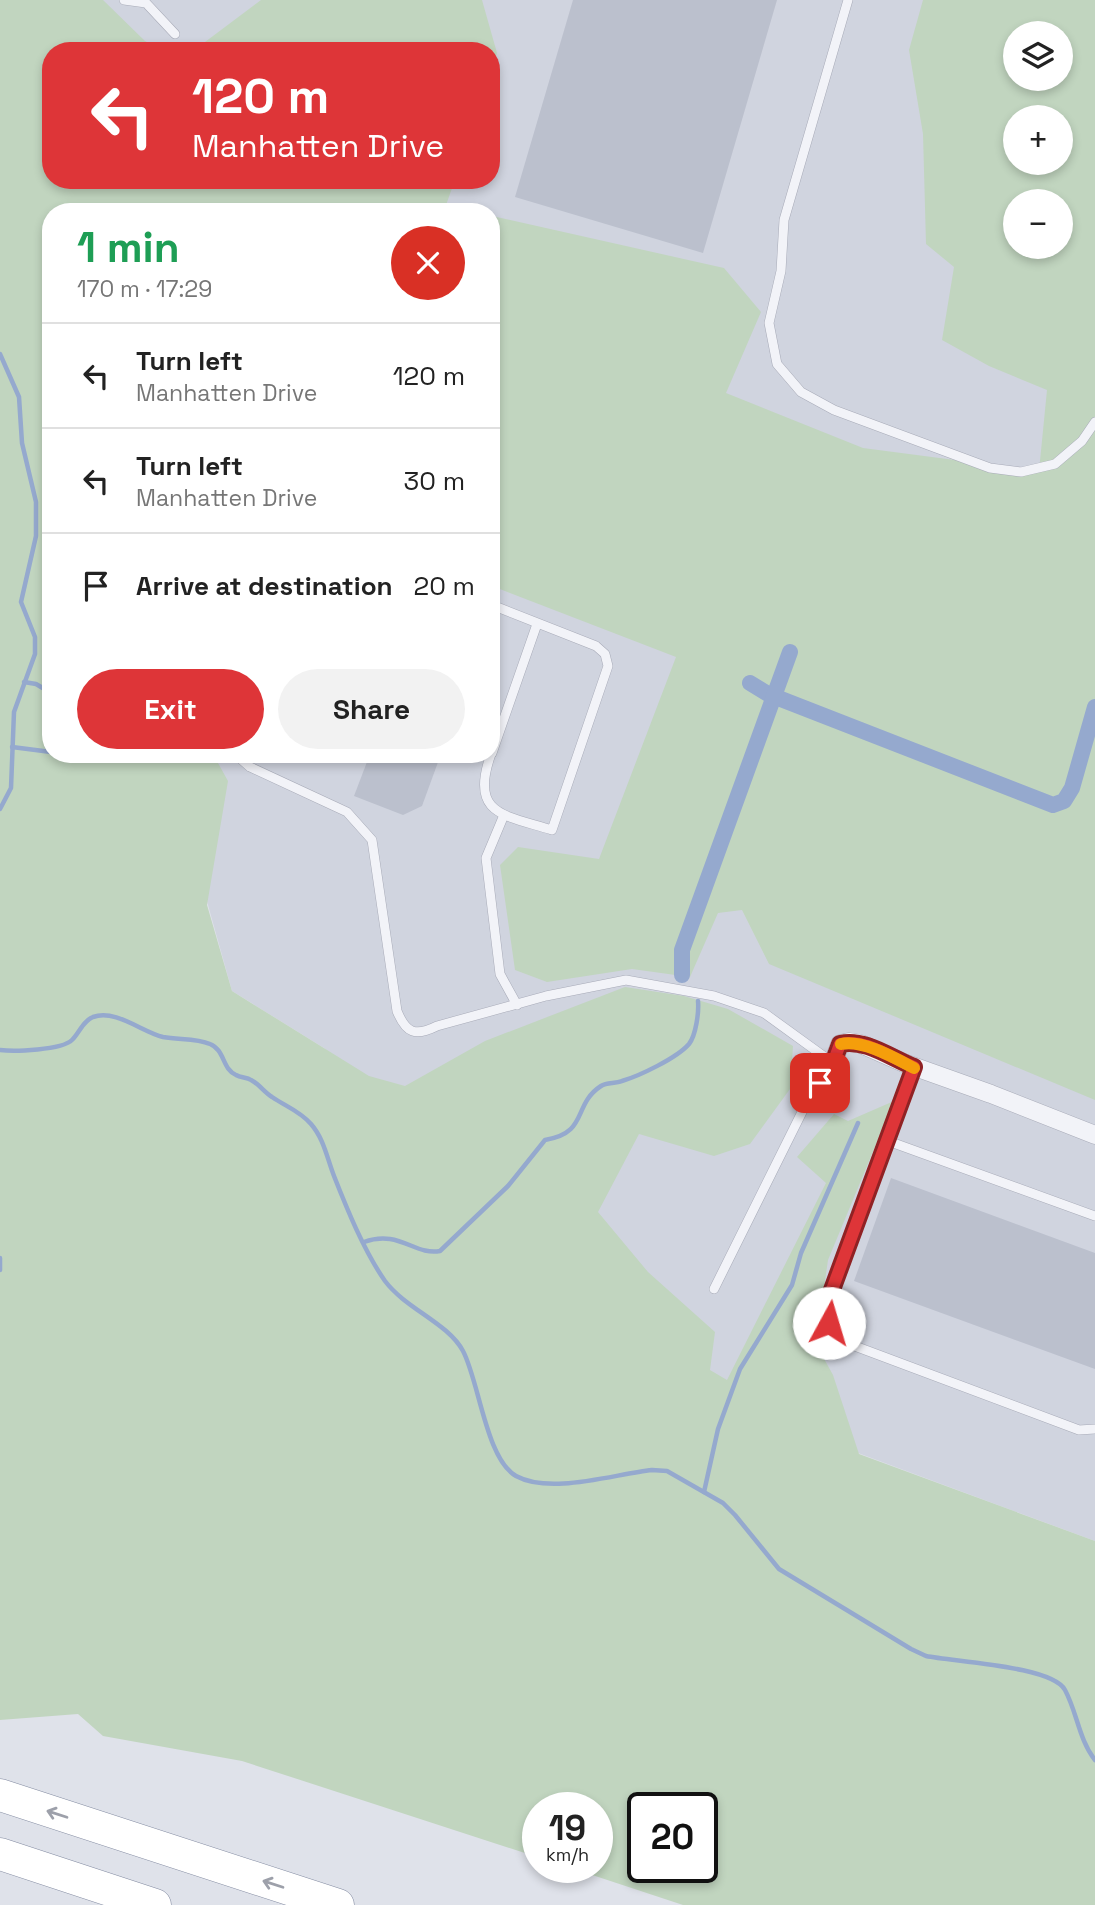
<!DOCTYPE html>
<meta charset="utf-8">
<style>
:root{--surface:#fff;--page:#f2f2f2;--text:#222;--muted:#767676;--line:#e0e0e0;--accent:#de3538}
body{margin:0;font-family:"Space Grotesk",sans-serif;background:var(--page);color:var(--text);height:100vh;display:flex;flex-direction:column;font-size:26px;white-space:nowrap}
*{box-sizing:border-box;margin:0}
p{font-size:23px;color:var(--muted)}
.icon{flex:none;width:38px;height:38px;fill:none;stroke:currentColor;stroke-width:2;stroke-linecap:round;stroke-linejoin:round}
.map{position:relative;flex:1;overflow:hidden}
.side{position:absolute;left:42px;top:203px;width:458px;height:560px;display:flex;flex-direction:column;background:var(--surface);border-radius:28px;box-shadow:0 4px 10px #0003}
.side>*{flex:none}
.hud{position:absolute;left:42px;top:42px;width:458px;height:147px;border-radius:28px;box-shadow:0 4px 10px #0003;background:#de3538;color:#fff;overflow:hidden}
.controls{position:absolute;left:1003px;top:21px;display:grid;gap:14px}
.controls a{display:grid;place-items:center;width:70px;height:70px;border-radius:50%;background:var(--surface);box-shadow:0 4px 10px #0003;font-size:35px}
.speed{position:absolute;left:522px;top:1792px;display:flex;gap:14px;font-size:35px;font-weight:700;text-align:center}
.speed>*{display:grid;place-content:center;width:91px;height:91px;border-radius:50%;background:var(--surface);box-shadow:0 4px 10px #0003;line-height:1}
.speed small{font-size:18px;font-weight:400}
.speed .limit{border:4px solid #111;border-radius:10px;background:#fff;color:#111}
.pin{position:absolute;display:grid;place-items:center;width:60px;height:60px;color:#fff;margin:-30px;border-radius:14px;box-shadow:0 4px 10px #0006}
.me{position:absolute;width:77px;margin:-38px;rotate:6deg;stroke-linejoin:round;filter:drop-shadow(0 0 5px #0008)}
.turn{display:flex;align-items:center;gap:24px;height:147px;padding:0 35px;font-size:32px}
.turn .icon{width:91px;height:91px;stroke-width:2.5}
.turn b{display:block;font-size:49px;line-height:60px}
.round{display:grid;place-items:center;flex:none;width:74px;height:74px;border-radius:37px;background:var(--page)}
.overview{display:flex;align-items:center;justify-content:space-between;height:119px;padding:0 35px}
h1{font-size:42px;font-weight:800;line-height:52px;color:#1e9e55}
.action{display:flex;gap:14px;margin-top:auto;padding:14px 35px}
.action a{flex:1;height:80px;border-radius:42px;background:var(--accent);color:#fff;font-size:28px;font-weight:800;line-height:80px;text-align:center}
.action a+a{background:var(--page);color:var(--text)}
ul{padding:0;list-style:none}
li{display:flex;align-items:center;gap:21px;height:105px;padding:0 35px;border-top:2px solid var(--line)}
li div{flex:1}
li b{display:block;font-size:26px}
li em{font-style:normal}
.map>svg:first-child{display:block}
.built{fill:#d0d4df;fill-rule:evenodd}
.green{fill:#c1d5bf;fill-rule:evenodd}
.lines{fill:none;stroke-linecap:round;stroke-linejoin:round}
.stream{stroke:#95a9ce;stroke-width:4.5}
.canal{stroke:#95a9ce;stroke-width:16}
.building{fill:#bbc0cd}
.service-casing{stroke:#a8abb8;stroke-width:10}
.minor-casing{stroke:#a8abb8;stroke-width:19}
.motorway-casing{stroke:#848ca2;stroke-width:33}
.service{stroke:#f2f3f8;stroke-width:9}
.minor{stroke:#f2f3f8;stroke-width:18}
.motorway{stroke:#fff;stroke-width:32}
.oneway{stroke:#9da0aa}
.route-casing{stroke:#902224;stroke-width:18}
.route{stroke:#de3538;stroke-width:12}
.slow{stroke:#f59e0b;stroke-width:12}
</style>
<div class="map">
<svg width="1095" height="1905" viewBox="0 0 1095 1905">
<rect width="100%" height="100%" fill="#dfe2ea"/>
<path class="built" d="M77 0H1095V1541L745 1411 324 1048 232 991 186 826 151 754H492V212H199L202 180H492V51H133ZM1015 33H1060V79H1015ZM1015 117H1060V163H1015ZM1015 201H1060V247H1015Z"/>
<g class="green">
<path d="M0 0H103L145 41 164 51H51V180H455L446 205 474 212H51V754H213L228 781 207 905 232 991 369 1076 405 1086 485 1041 625 987 684 996 728 1009 793 1046 790 1089 750 1144 714 1156 639 1134 598 1212 648 1272 715 1332 710 1370 727 1380 826 1183 797 1157 834 1114 848 1121 894 1101 828 1260 816 1344 833 1375 859 1454 1095 1541V1905H683L568 1867H597V1808H537V1857L242 1761 103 1736 78 1714 0 1720ZM642 1808H702V1867H642Z"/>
<path d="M261 0H482L497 53 492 68V51H193Z"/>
<path d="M923 0H1095V1100L769 964 742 910 718 913 690 977 632 969 547 982 515 970 500 865 518 847 599 859 676 657 492 586V216L724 268 761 312 726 393 863 448 1039 471 1047 390 989 366 942 340 954 267 926 244 923 134 909 50ZM1015 33H1060V79H1015ZM1015 117H1060V163H1015ZM1015 201H1060V247H1015Z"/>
</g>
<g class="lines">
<g class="stream">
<path d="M0 354 19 397 22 443 36 502V536L21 602 35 637V654L14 712 11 788 0 809"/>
<path d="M24 682 36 684 51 693"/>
<path d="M12 747 51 752"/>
<path d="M0 1050C14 1052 62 1050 72 1040 79 1033 83 1021 93 1017 116 1009 142 1032 163 1037 179 1040 196 1038 210 1044 225 1050 222 1069 236 1075 241 1078 247 1077 251 1080 259 1084 264 1092 272 1097 285 1106 300 1111 311 1124 324 1139 327 1158 334 1176 347 1209 364 1251 385 1281 406 1309 448 1323 463 1351 479 1381 486 1459 516 1476 551 1495 614 1474 652 1470L667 1471 723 1503 735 1515 779 1569 911 1649 926 1656C955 1662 1052 1666 1065 1690 1077 1712 1079 1740 1095 1760"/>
<path d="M364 1242C399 1229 415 1256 440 1251L508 1186 545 1140C589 1133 572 1105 601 1086 607 1082 615 1084 622 1081 639 1076 677 1058 689 1044 696 1035 699 1012 698 1001"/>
<path d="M0 1258V1270"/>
<path d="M704 1492 718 1429 740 1369 792 1285 801 1253 858 1123"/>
</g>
<g class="canal">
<path d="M750 683 768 694 1053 805 1064 801 1072 788 1095 707"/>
<path d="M682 975V950L790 652"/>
</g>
</g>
<g class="building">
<path d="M573 0H777L703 253 515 197Z"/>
<path d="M370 754H441L422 806 403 815 354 796Z"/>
<path d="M891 1178 1095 1253V1369L854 1281Z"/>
</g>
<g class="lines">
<defs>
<g id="service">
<path d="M124 0 146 3 175 34"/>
<path d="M848 0 784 220 781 271 769 323 777 364 801 392 834 410 990 468 1021 472 1055 464 1082 441 1095 422"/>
<path d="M492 753 537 624"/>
<path d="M235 754 250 767 347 812 372 840 397 1011C406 1033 415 1037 437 1026L546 996 626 980 714 996 764 1013 833 1063 806 1104 714 1289"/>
<path d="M491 754C469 815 504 815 552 830L608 666 605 654 596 646 492 605"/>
<path d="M504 815 486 858 500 974 517 1005"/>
<path d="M914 1067 826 1305 829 1323 835 1333 844 1342 1079 1430 1095 1429"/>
<path d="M888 1141 1095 1216"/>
</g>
<path id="minor" d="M833 1063 840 1044 849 1042 861 1044 904 1063 991 1094 1095 1135"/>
<g id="motorway">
<path d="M0 1795 338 1905"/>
<path d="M0 1854 155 1905"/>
</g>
</defs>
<use href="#service" class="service-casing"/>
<use href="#minor" class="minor-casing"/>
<use href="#motorway" class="motorway-casing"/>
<use href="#service" class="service"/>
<use href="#minor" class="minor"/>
<use href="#motorway" class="motorway"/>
</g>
<defs><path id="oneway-shaft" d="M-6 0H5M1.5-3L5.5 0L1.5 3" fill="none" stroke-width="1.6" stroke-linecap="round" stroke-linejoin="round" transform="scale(1.75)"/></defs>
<g class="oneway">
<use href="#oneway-shaft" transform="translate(57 1814) rotate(-162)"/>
<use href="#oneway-shaft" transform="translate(273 1884) rotate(-162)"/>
</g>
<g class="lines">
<defs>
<path id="route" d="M820 1083 833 1063 840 1044C865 1038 891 1058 914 1067L826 1306 829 1323"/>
</defs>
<use href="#route" class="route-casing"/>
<use href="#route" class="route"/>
<path class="slow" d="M841 1044C862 1039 895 1058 914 1068"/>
</g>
</svg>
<div class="controls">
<a><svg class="icon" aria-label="layers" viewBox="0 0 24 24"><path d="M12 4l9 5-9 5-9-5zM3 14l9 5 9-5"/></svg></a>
<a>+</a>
<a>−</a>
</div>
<div class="speed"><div>19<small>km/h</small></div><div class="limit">20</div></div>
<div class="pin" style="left:820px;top:1083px;background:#d93025"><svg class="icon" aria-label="arrive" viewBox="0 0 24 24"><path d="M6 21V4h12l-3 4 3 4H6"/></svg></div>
<svg class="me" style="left:829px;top:1323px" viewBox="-20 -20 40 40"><circle r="19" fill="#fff"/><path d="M0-13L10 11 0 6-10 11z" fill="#de3538"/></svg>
<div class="hud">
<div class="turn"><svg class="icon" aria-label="left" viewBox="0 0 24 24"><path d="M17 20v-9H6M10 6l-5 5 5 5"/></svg><div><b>120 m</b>Manhatten Drive</div></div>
</div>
<section class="side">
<div class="overview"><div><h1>1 min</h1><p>170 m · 17:29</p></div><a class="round" style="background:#d93025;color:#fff"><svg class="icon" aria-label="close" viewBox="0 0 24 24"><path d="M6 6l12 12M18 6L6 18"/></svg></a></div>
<ul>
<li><svg class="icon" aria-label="left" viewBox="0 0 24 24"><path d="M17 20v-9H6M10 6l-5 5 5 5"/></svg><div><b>Turn left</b><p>Manhatten Drive</p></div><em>120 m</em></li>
<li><svg class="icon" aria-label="left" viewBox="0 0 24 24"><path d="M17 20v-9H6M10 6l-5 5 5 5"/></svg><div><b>Turn left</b><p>Manhatten Drive</p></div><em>30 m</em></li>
<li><svg class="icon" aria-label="arrive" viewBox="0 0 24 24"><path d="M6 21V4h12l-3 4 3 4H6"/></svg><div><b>Arrive at destination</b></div><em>20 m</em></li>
</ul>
<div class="action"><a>Exit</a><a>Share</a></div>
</section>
</div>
